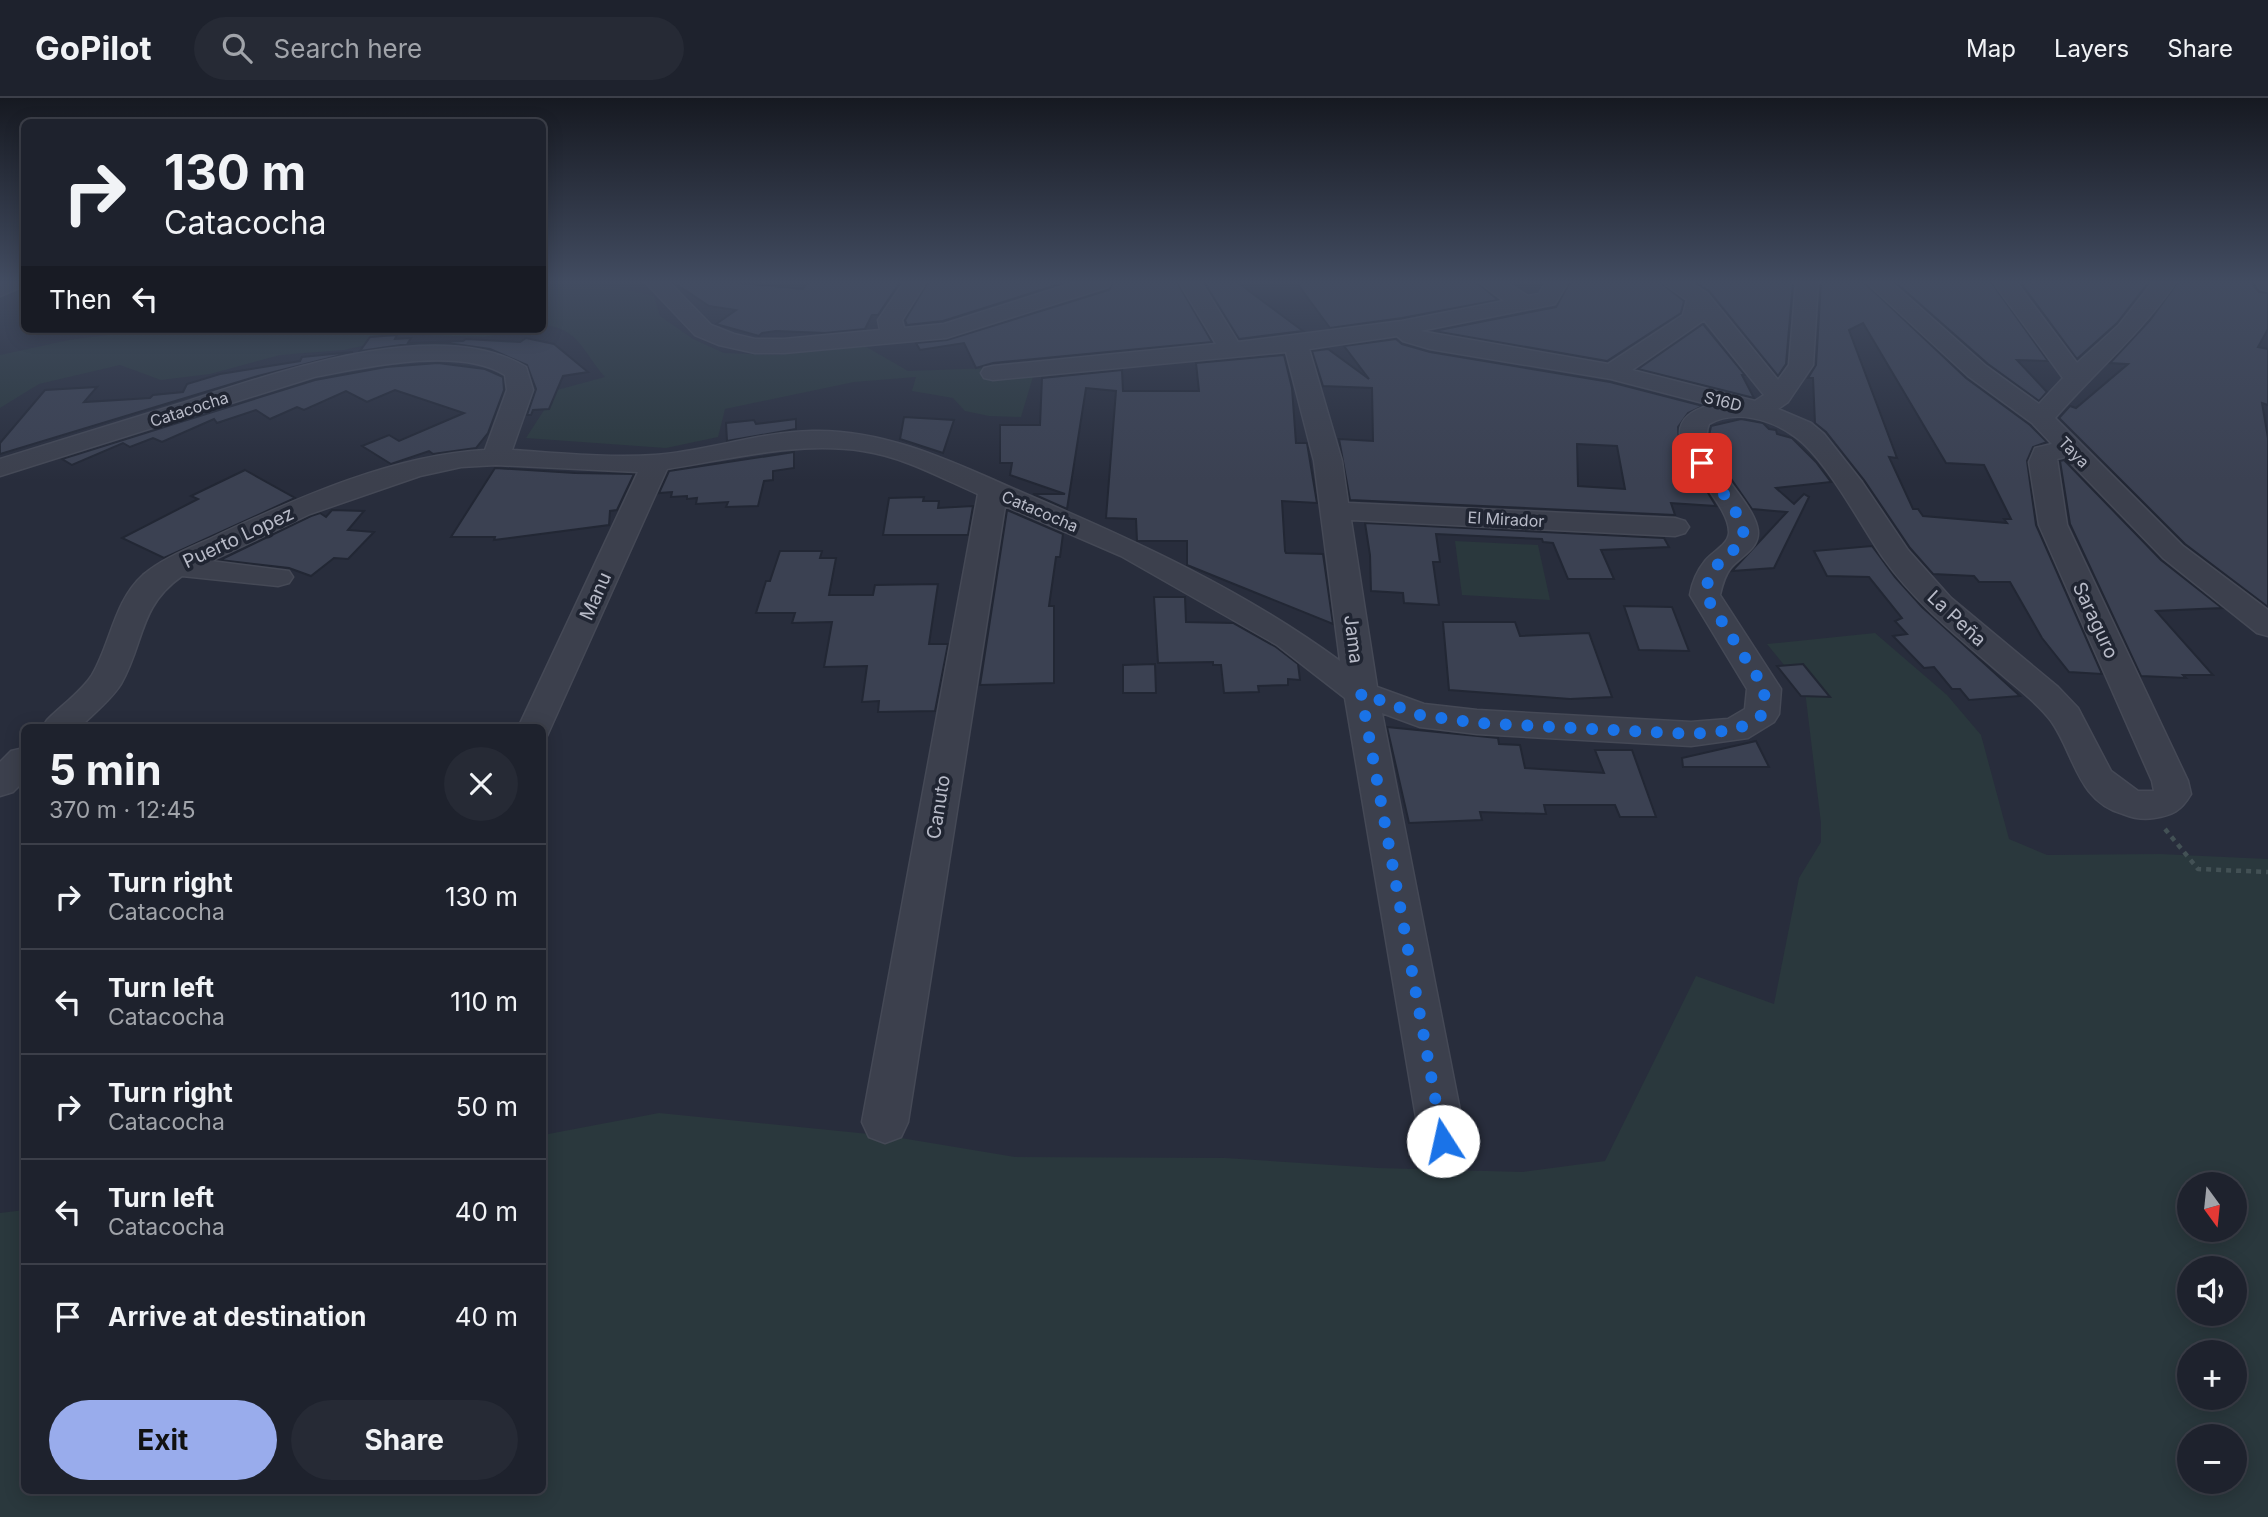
<!DOCTYPE html>
<meta charset="utf-8">
<style>
:root{--surface:#1e222d;--page:#262a35;--text:#f1f3f6;--muted:#a1a4aa;--line:#3c3f49;--accent:#99acec}
body{margin:0;font-family:Inter,sans-serif;background:var(--page);color:var(--text);height:100vh;display:flex;flex-direction:column;font-size:26px;white-space:nowrap}
*{box-sizing:border-box;margin:0}
p{font-size:23px;color:var(--muted)}
.icon{flex:none;width:38px;height:38px;fill:none;stroke:currentColor;stroke-width:2;stroke-linecap:round;stroke-linejoin:round}
.map{position:relative;flex:1;overflow:hidden}
.drawer{position:absolute;left:21px;top:626px;width:525px;height:770px;display:flex;flex-direction:column;background:var(--surface);border-radius:10px;box-shadow:0 4px 18px #0003,0 0 0 2px var(--line)}
.drawer>*{flex:none}
.banner{position:absolute;left:21px;top:21px;width:525px;height:214px;border-radius:10px;box-shadow:0 4px 18px #0003,0 0 0 2px var(--line);background:#1e222d;color:var(--text);overflow:hidden}
.needle{width:46px;rotate:165deg}
.buttons{position:absolute;left:2177px;top:1074px;display:grid;gap:14px}
.buttons a{display:grid;place-items:center;width:70px;height:70px;border-radius:50%;background:var(--surface);box-shadow:0 4px 18px #0003,0 0 0 2px var(--line);font-size:35px}
.pin{position:absolute;display:grid;place-items:center;width:60px;height:60px;color:#fff;margin:-30px;border-radius:14px;box-shadow:0 4px 10px #0006}
.me{position:absolute;width:77px;margin:-38px;rotate:350deg;stroke-linejoin:round;filter:drop-shadow(0 0 5px #0008)}
.turn{display:flex;align-items:center;gap:24px;height:147px;padding:0 28px;font-size:32px}
.turn .icon{width:91px;height:91px;stroke-width:2.5}
.turn b{display:block;font-size:49px;line-height:60px}
.then{display:flex;align-items:center;height:66px;padding:0 28px;background:#0003;gap:14px;font-size:26px}
.round{display:grid;place-items:center;flex:none;width:74px;height:74px;border-radius:37px;background:var(--page)}
.overview{display:flex;align-items:center;justify-content:space-between;height:119px;padding:0 28px}
h1{font-size:42px;font-weight:700;line-height:52px}
.button{display:flex;gap:14px;margin-top:auto;padding:14px 28px}
.button a{flex:1;height:80px;border-radius:42px;background:var(--accent);color:#111;font-size:28px;font-weight:700;line-height:80px;text-align:center}
.button a+a{background:var(--page);color:var(--text)}
ul{padding:0;list-style:none}
li{display:flex;align-items:center;gap:21px;height:105px;padding:0 28px;border-top:2px solid var(--line)}
li div{flex:1}
li b{display:block;font-size:26px}
li em{font-style:normal}
header{display:flex;align-items:center;gap:42px;box-sizing:border-box;height:98px;padding:0 35px;background:var(--surface);border-bottom:2px solid var(--line)}
header strong{font-size:33px}
nav{display:flex;gap:38px;margin-inline-start:auto;font-size:24px}
.search{width:490px;height:63px;background:var(--page);display:flex;align-items:center;gap:18px;box-sizing:border-box;padding:0 24px;border-radius:38px;color:var(--muted);font-size:26px}
.map>svg:first-child{display:block}
.green{fill:#2a383d;fill-rule:evenodd}
.building{fill:#3b4152;stroke:#222734;stroke-width:2;fill-rule:evenodd}
.lines{fill:none;stroke-linecap:round;stroke-linejoin:round}
.minor-casing{stroke:#454956;stroke-width:3}
.path{stroke:#435155;stroke-width:4.5;stroke-dasharray:5 5;stroke-linecap:butt}
.minor{fill:#3c404d;fill-rule:evenodd}
.route{stroke:#1a73e8;stroke-width:12;stroke-dasharray:0 21.6}
.labels{text-anchor:middle;stroke-width:7;stroke-linejoin:round;paint-order:stroke}
.far-street-label{font-size:16px;fill:#b8bbc8;stroke:#202532}
.street-label{font-size:19px;fill:#b8bbc8;stroke:#202532}
</style>
<header>
<strong>GoPilot</strong>
<div class="search"><svg class="icon" aria-label="search" viewBox="0 0 24 24"><circle cx="10" cy="10" r="6"/><path d="M15 15l6 6"/></svg>Search here</div>
<nav><a>Map</a><a>Layers</a><a>Share</a></nav>
</header>
<div class="map">
<svg width="2268" height="1419" viewBox="0 0 2268 1419">
<rect width="100%" height="100%" fill="#282d3c"/>
<g class="green">
<path d="M543 184H591L654 198 660 218 693 241 724 255 777 257 863 247 908 273 992 270 1035 272 1021 319 989 318 965 313 953 300 912 293 916 279 854 284 725 311 718 339 666 350 526 340 557 292 605 279C582 253 579 230 543 227Z"/>
<path d="M154 231H521L485 239 390 236 379 244 344 252 280 257 210 276 161 282 120 267 39 286 0 310V257L69 242Z"/>
<path d="M1455 443 1538 447 1550 502 1462 497Z"/>
<path d="M1875 535 1947 597 1981 637 2009 741 2047 757 2160 756 2268 761V1419H0V1115L24 1112V1393H542L543 1037 659 1015 889 1038 1015 1059 1225 1060 1378 1070 1523 1074 1605 1063 1696 878 1774 906 1799 780 1821 744V725L1805 593 1767 546ZM2189 1087H2235V1132H2189ZM2189 1171H2235V1216H2189ZM2189 1255H2235V1300H2189ZM2189 1339H2235V1384H2189Z"/>
</g>
<g class="building">
<path d="M673 184H730L803 191 808 184H900L878 217H872L865 231 825 235 776 233 762 235 759 238 716 226 736 212 709 208Z"/>
<path d="M928 184H1066L943 223 907 227 905 222Z"/>
<path d="M1113 184H1177L1212 244 993 265 976 270 964 245 920 252 916 245 947 242 1109 192Z"/>
<path d="M1204 184H1237L1303 233 1239 241Z"/>
<path d="M1296 184H1477L1498 202 1402 220 1330 230Z"/>
<path d="M1570 184H1660L1684 203 1681 215 1607 263 1434 233 1556 209Z"/>
<path d="M1695 184H1793L1786 266 1778 278 1709 193Z"/>
<path d="M1821 184H1864L1966 280 2030 327 2047 344 2033 349 2027 363 2036 427 2102 576 2069 574 2042 540 2010 484H1979L1974 478 1933 476 1910 450 1864 382 1826 334 1815 325 1813 280H1808L1816 267ZM1863 225 1946 365 1984 367 2011 421H2004L2007 425 1923 418 1918 411H1913L1889 359 1897 360 1849 232Z"/>
<path d="M1895 184H1991L2048 263 2017 262 2047 294 2039 303 1988 266Z"/>
<path d="M2020 184H2149L2117 225 2077 261Z"/>
<path d="M2178 184H2251L2259 194 2268 195V231L2258 249 2268 251V307L2262 305 2268 340V509L2185 446 2059 320 2070 308 2076 310 2128 266 2110 265 2150 222Z"/>
<path d="M1703 226 1745 277H1742L1754 300 1638 271Z"/>
<path d="M397 237 395 241 411 240 408 245 463 243 466 241 520 244 526 240 554 246 588 274 563 278 549 311 533 312 531 317H527L536 291 527 267 490 251 447 245 401 247 360 253 370 239Z"/>
<path d="M1396 241 1402 246 1430 254 1610 284 1703 308 1688 315 1678 329 1679 347 1716 408 1671 405 1675 417 1350 402 1339 341 1373 343 1372 290 1323 288 1312 253 1328 251 1369 281 1344 248ZM1577 346 1617 348 1625 391 1578 388Z"/>
<path d="M353 254 258 278 0 356V345L45 292 97 289 84 304 150 300 153 297 183 294 187 286 220 276 300 263 302 259Z"/>
<path d="M1284 257 1292 290 1296 345H1307L1317 405 1282 403 1285 453 1286 455 1323 456 1333 526 1187 467V443H1137L1136 421 1106 420 1116 293 1086 290 1067 411 1033 396H1065L1010 377 1012 365H1000V327H1040L1042 280 1122 272 1123 293H1199L1196 265Z"/>
<path d="M438 265 485 271 503 279 504 292 488 335 476 350 433 356 429 353 391 366 362 348 389 337 399 343 464 315 395 292 367 304 346 293 304 312 297 309 270 321 256 312 217 325 214 321 162 344 153 340 130 349 123 345 72 367 62 361 315 282 386 269Z"/>
<path d="M904 319 954 322 943 355 900 341Z"/>
<path d="M796 321V331L727 343 726 325 754 322 756 326Z"/>
<path d="M1741 321 1763 325 1769 331 1776 332 1777 336 1792 340 1816 364 1831 384 1776 390 1794 406 1804 396 1809 399 1774 470 1732 473 1787 414 1752 411 1718 362 1709 338 1711 328Z"/>
<path d="M794 354V370L773 373V382L764 383 758 408 726 409 728 404 696 406 697 400 687 401V398L671 399 672 394 659 395 669 373Z"/>
<path d="M2064 362 2161 462 2222 510 2156 513 2213 577H2183L2186 580 2141 578 2070 426 2060 363Z"/>
<path d="M495 370 575 375 634 376 617 412 610 413 609 427 494 442 495 439H451Z"/>
<path d="M245 372 295 400 164 460 122 440 198 401 191 398Z"/>
<path d="M924 399 923 403H939L938 410 973 408 968 437H883L889 400Z"/>
<path d="M332 412 364 413 348 432 374 434 348 461 334 460 311 478 289 470 220 462 311 418 320 415 326 419Z"/>
<path d="M1007 412 1063 436 1060 459H1056L1049 508H1054V585L980 587Z"/>
<path d="M1365 425 1664 440 1669 449 1601 452 1614 481H1568L1553 445 1543 444 1542 441 1436 436 1440 464H1433L1439 507 1404 505 1403 495 1371 493 1370 457Z"/>
<path d="M1872 448 1895 479 1922 509 2020 598 1969 602 1960 591H1952L1934 569 1924 570 1893 538 1907 536 1895 523 1902 520 1869 479 1827 478 1814 453Z"/>
<path d="M780 453H822L820 460H836L829 497H873L875 487 938 486 929 546H948L935 613 878 614 879 603 862 604 867 568 824 569 832 524 792 525 795 515H756L766 483H770Z"/>
<path d="M1154 499H1185L1186 524 1233 525 1276 549 1298 566 1300 582 1288 581V587L1258 588 1259 594 1224 595 1221 567H1213V564L1158 565Z"/>
<path d="M1624 508 1672 509 1689 553 1639 552Z"/>
<path d="M1443 524H1515L1520 538 1589 535 1612 599 1570 601 1449 592Z"/>
<path d="M1155 566 1156 595H1123V567Z"/>
<path d="M1803 566 1830 599 1801 598 1777 568Z"/>
<path d="M1387 629 1498 640 1499 646 1520 647 1525 670 1604 675 1595 652H1632L1656 719H1620L1615 707H1544L1546 716 1480 714 1482 722 1409 725Z"/>
<path d="M1756 643 1769 669H1683L1682 660Z"/>
</g>
<g class="lines">
<defs>
<g id="minor">
<path d="M0 184H24V188L0 198Z"/>
<path d="M645 184H669L711 227 734 236 755 241H784L880 232 878 222 904 184H926L902 222 904 230 944 226 1076 184H1111L1108 189 946 240 784 255H755L719 247 695 237Z"/>
<path d="M1179 184H1201L1238 244 1402 223 1504 203 1479 184H1506L1528 198 1539 196 1546 184H1568L1555 206 1420 233 1608 266 1683 217 1687 202 1662 184H1689L1707 195 1778 282 1789 267 1796 184H1818L1813 267 1788 304 1778 311 1811 325 1824 336 1862 384 1908 452 1951 500 2058 589 2078 610 2111 673 2138 693H2154L2152 683 2039 427 2029 364 2035 350 2052 346 2032 325 1968 278 1866 184H1891L1986 268 2039 306 2063 280 1993 184H2016L2077 265 2119 227 2153 184H2176C2141 235 2095 274 2055 320L2183 448 2268 512V538L2257 535 2163 460 2065 359 2057 361 2067 427 2188 683 2191 696C2181 713 2173 717 2154 720 2143 722 2133 720 2123 716 2077 703 2075 657 2051 623 2038 605 2018 591 2001 576 1960 540 1916 506 1884 461 1861 428 1826 360 1794 338 1771 321 1735 311 1709 326 1695 357 1749 397 1757 428 1763 450 1741 457 1730 471 1724 479 1722 488 1720 497L1781 591 1779 616 1774 624 1748 640 1691 648 1477 636 1420 629 1382 615 1466 1043 1459 1058 1443 1064 1427 1058 1420 1043 1345 600 1277 547 1121 458 1005 408 908 1024 901 1039 885 1045 869 1039 862 1024 978 396C941 380 904 359 863 353 798 343 731 361 667 371L547 638 542 640V630H518L638 374 496 367 461 369 420 378 310 416 211 463 289 473 293 479 289 485 278 488 182 478C138 509 145 544 121 586 111 602 93 616 79 630H42L47 622C61 608 82 593 92 577 111 545 114 503 143 477 164 459 193 449 218 437 300 399 394 357 485 352L507 292 505 277C459 248 366 269 314 279L0 378V361C60 343 119 324 179 306 270 277 437 215 526 269L533 292 512 352C559 355 607 360 655 357 707 353 760 334 812 333 889 331 959 367 1028 397 1136 443 1245 493 1340 563L1314 363 1286 254 993 282 984 280 981 275 984 270 993 268 1216 246ZM1704 222 1764 297 1755 303 1632 272ZM1397 238 1403 243 1430 251 1611 281 1711 307C1631 328 1731 397 1729 435 1728 447 1712 454 1705 463 1697 473 1692 484 1690 497L1747 591 1745 611 1728 621 1691 624 1477 612 1424 606 1377 589 1351 422 1675 438 1685 435 1689 429 1685 423 1675 420 1348 405 1342 363 1309 251Z"/>
<path d="M2255 184H2268V193L2260 191Z"/>
<path d="M24 650V683L13 694 0 698V664L11 653Z"/>
</g>
</defs>
<use href="#minor" class="minor-casing"/>
<path class="path" d="M2165 731 2198 771 2268 774"/>
<use href="#minor" class="minor"/>
</g>
<linearGradient id="sky" x2="0" y2="1"><stop stop-color="#161921"/><stop offset="0.48" stop-color="#424c61"/><stop offset="1" stop-color="#424c61" stop-opacity="0"/></linearGradient>
<rect width="2268" height="383" fill="url(#sky)"/>
<g class="lines">
<path class="route" d="M1443 1043 1361 595 1420 617 1477 625 1691 636 1736 632 1762 617 1765 591 1705 497C1709 470 1721 462 1741 446L1744 430 1733 409 1702 365"/>
</g>
<g class="labels">
<g class="far-street-label">
<text transform="translate(1723 303) rotate(14)" y="6">S16D</text>
<text transform="translate(189 311) rotate(-18)" y="6">Catacocha</text>
<text transform="translate(2074 354) rotate(46)" y="6">Taya</text>
<text transform="translate(1040 413) rotate(23)" y="6">Catacocha</text>
<text transform="translate(1506 421) rotate(3)" y="6">El Mirador</text>
</g>
<g class="street-label">
<text transform="translate(238 439) rotate(-25)" y="7">Puerto Lopez</text>
<text transform="translate(595 498) rotate(-66)" y="7">Manu</text>
<text transform="translate(1957 520) rotate(43)" y="7">La Peña</text>
<text transform="translate(2096 522) rotate(65)" y="7">Saraguro</text>
<text transform="translate(1354 541) rotate(83)" y="7">Jama</text>
<text transform="translate(938 709) rotate(-81)" y="7">Canuto</text>
</g>
</g>
</svg>
<div class="buttons">
<a><svg class="needle" viewBox="-14 -14 28 28"><path d="M0-13l5 13h-10z" fill="#e53935"/><path d="M0 13l5-13h-10z" fill="#a1a4aa"/></svg></a>
<a><svg class="icon" aria-label="sound" viewBox="0 0 24 24"><path d="M4 9h4l5-4v14l-5-4H4zM17 9q2 3 0 6"/></svg></a>
<a>+</a>
<a>−</a>
</div>
<div class="pin" style="left:1702px;top:365px;background:#d93025"><svg class="icon" aria-label="arrive" viewBox="0 0 24 24"><path d="M6 21V4h12l-3 4 3 4H6"/></svg></div>
<svg class="me" style="left:1443px;top:1043px" viewBox="-20 -20 40 40"><circle r="19" fill="#fff"/><path d="M0-13L10 11 0 6-10 11z" fill="#1a73e8"/></svg>
<div class="banner">
<div class="turn"><svg class="icon" aria-label="right" viewBox="0 0 24 24"><path d="M7 20v-9h11M14 6l5 5-5 5"/></svg><div><b>130 m</b>Catacocha</div></div>
<div class="then">Then<svg class="icon" aria-label="left" viewBox="0 0 24 24"><path d="M17 20v-9H6M10 6l-5 5 5 5"/></svg></div>
</div>
<section class="drawer">
<div class="overview"><div><h1>5 min</h1><p>370 m · 12:45</p></div><a class="round"><svg class="icon" aria-label="close" viewBox="0 0 24 24"><path d="M6 6l12 12M18 6L6 18"/></svg></a></div>
<ul>
<li><svg class="icon" aria-label="right" viewBox="0 0 24 24"><path d="M7 20v-9h11M14 6l5 5-5 5"/></svg><div><b>Turn right</b><p>Catacocha</p></div><em>130 m</em></li>
<li><svg class="icon" aria-label="left" viewBox="0 0 24 24"><path d="M17 20v-9H6M10 6l-5 5 5 5"/></svg><div><b>Turn left</b><p>Catacocha</p></div><em>110 m</em></li>
<li><svg class="icon" aria-label="right" viewBox="0 0 24 24"><path d="M7 20v-9h11M14 6l5 5-5 5"/></svg><div><b>Turn right</b><p>Catacocha</p></div><em>50 m</em></li>
<li><svg class="icon" aria-label="left" viewBox="0 0 24 24"><path d="M17 20v-9H6M10 6l-5 5 5 5"/></svg><div><b>Turn left</b><p>Catacocha</p></div><em>40 m</em></li>
<li><svg class="icon" aria-label="arrive" viewBox="0 0 24 24"><path d="M6 21V4h12l-3 4 3 4H6"/></svg><div><b>Arrive at destination</b></div><em>40 m</em></li>
</ul>
<div class="button"><a>Exit</a><a>Share</a></div>
</section>
</div>
